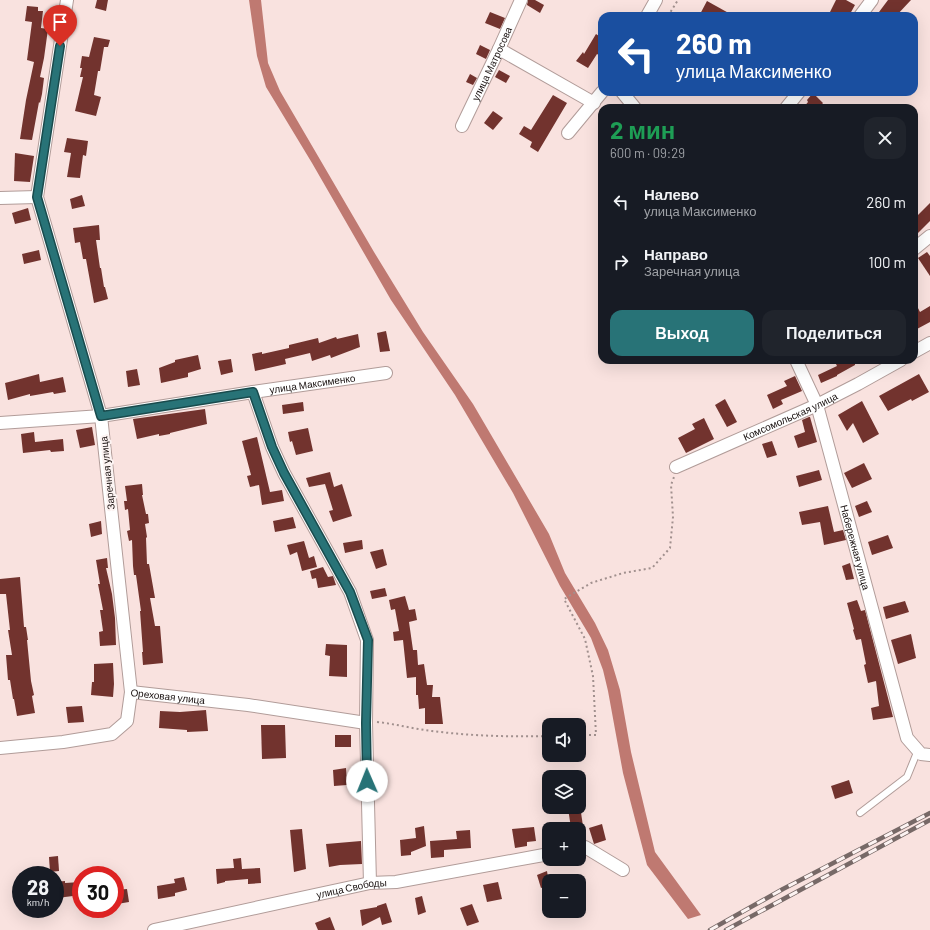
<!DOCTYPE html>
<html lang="ru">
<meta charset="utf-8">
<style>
:root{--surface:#171b24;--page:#20242c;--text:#f1f3f6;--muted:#9ea1a6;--accent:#287377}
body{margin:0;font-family:Barlow,sans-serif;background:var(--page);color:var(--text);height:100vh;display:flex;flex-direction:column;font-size:15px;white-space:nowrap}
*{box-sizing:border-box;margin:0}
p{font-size:13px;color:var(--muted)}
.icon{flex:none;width:22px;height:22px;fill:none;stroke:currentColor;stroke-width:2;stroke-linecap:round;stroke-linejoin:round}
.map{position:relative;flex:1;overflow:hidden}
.side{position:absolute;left:598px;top:104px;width:320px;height:260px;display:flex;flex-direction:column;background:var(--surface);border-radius:12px;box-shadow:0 4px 16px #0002}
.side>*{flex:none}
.guide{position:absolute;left:598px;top:12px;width:320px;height:84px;border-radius:12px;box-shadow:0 4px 16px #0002;background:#1a4fa0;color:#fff;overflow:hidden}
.fabs{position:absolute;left:542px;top:718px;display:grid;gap:8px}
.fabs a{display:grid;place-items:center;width:44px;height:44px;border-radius:8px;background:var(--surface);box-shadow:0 4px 16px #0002;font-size:20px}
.speed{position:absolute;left:12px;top:866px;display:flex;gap:8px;font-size:20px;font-weight:700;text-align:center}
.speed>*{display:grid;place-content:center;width:52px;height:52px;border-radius:50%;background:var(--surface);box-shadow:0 4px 16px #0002;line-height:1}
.speed small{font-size:10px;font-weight:400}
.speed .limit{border:6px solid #d22;background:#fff;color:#111}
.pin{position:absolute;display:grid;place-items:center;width:34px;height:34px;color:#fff;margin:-41px -17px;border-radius:50% 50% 50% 0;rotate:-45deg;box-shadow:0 0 4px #0007}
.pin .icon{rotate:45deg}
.me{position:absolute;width:44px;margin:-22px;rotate:359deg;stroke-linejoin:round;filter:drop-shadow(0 0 3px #0008)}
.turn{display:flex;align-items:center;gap:14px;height:84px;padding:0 12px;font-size:18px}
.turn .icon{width:52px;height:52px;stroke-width:2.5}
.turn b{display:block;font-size:28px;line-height:34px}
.round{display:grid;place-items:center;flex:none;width:42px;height:42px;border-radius:12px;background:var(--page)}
.headline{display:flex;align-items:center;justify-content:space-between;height:68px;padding:0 12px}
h1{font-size:24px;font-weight:700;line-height:30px;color:#1e9e55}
.cta{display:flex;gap:8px;margin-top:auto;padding:8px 12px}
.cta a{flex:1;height:46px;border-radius:12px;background:var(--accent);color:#fff;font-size:16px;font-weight:700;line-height:46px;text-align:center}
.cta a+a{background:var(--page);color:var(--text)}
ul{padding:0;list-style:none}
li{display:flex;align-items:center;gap:12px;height:60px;padding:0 12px}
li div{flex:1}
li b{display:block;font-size:15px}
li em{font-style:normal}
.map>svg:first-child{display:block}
.water{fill:#bf7971}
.building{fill:#72332e}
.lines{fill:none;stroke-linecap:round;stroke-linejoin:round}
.lane-casing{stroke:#b19c99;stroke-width:8}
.street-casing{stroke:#b19c99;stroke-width:14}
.path{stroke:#a1908e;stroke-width:2;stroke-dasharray:2 3;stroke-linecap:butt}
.lane{stroke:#fff;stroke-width:6}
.street{stroke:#fff;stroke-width:12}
.rail-casing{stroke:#776967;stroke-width:4.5}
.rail{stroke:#fcf3f2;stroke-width:3;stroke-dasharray:9;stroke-linecap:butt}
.route-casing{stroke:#1a4b4d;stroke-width:10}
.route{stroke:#287377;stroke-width:7}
.labels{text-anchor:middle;stroke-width:4;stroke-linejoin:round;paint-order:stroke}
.street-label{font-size:10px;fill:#18100f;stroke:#fcf3f2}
</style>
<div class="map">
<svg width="930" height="930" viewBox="0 0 930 930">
<rect width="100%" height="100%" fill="#f9e2df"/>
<path class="water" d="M249 0H261L268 63 280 91 374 252 423 332 473 404 549 534 565 573 595 623 608 650 620 690 631 752 655 852 701 915 688 919 647 865 623 773 608 691 603 670 591 638 560 586 513 493 455 395 391 300 312 163 266 87 257 56Z"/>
<g class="building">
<path d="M97 0H108L106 11 95 8Z"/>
<path d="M528 0H535L544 5 540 13 527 5Z"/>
<path d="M836 0H846L855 5 850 14 847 12 845 16H828Z"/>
<path d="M888 0H911L896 16H876Z"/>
<path d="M707 1 734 16H699Z"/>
<path d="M27 6 38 7V11H43L41 28 48 29 44 58 40 77 44 78 42 94 40 103 39 102 32 140 20 139 26 100 34 62 27 60 32 22 25 21Z"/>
<path d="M490 12 505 18 500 29 485 23Z"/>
<path d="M596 34 602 38V57L597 54 588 68 576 61 583 52 584 54Z"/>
<path d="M94 37 110 40 108 47H104L100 71H98L94 95 101 97 96 116 75 111 83 77H80L82 68H80L82 56 89 57Z"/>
<path d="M480 45 490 50 486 59 476 54Z"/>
<path d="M499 70 510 76 506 83 495 77Z"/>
<path d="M470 74 477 78 473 85 466 82Z"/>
<path d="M813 93 823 103 819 108H803L808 102 807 100Z"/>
<path d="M553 95 567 103 538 152 530 147 532 142 519 134 524 126 531 130Z"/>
<path d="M493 111 503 118 493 130 484 123Z"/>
<path d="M67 138 88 141 86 156 83 155 80 178 67 177 71 153 64 152Z"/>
<path d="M15 153 34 156 30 182 14 181Z"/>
<path d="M82 195 85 206 72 209 70 199Z"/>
<path d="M930 203V221L914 237V219Z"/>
<path d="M28 208 31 220 15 224 12 213Z"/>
<path d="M99 225 100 240H96L100 268H101L104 287H105L108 299 94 303 86 259H83L80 242 75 243 73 228Z"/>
<path d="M39 250 41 260 24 264 22 254Z"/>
<path d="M927 252 930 256V276L918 258Z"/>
<path d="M914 300 920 312 930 306V322L917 329 914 323Z"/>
<path d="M386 331 390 351 380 352 377 333Z"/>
<path d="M358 334 360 347 331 358 330 355 312 361 310 353 285 359 286 364 255 371 252 354 262 352V354L289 348V345L318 338 319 343 336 337 337 339Z"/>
<path d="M198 355 201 369 188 373V377L161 383 159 368 175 362V360Z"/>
<path d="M231 359 233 372 221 375 218 361Z"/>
<path d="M844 360H862L855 364V365L837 375V376L821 383 818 375 837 366 836 364Z"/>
<path d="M137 369 140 385 128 387 126 371Z"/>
<path d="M39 374 40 382 63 377 66 392 54 394 53 392 30 396V394L8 400 5 383Z"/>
<path d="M919 374 929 392 912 401 911 399 888 411 879 396Z"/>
<path d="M795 376 802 391 781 400 783 404 773 409 767 395 787 386 784 381Z"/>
<path d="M725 399 737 422 727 427 715 405Z"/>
<path d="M862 401 879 434 863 443 853 423 847 431 838 415Z"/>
<path d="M303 402 304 411 283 414 282 405Z"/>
<path d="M205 409 207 424 170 433V434L159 436V434L137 439 133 419Z"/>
<path d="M809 417H810L817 442 798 448 794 436 805 432 802 420Z"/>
<path d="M704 418 714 439 686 453 678 438 695 429 692 424Z"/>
<path d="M92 427 95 445 80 448 76 430Z"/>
<path d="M308 428 313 451 296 455 292 441 290 442 288 432Z"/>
<path d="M34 432 35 442 63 439 64 451 51 452 50 450 23 453 21 434Z"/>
<path d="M257 437 270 492 282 490 284 501 262 505 259 485 250 487 247 476 251 475 242 441Z"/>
<path d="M772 441 777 455 767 458 762 444Z"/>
<path d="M864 463 872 479 852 488 844 473Z"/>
<path d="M819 470 822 480 799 487 796 476Z"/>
<path d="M330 472 334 487 342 484 352 516 333 522 329 511 333 510 325 484 309 487 306 478Z"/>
<path d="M142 484 143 495H142L146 514H148L149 523 145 524 147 537 146 538 147 564H149L155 598H150L155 626H160L163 663 143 665 142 652H143L140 611H141L136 575H134L133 566 132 540 129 541 127 531 130 530 128 509 125 510 124 501H127L125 486Z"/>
<path d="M867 501 872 512 859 517 855 506Z"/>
<path d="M828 506 834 532 843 530 846 540 824 545 820 522 802 525 799 512Z"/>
<path d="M293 517 296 528 275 532 273 521Z"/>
<path d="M101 521 102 534 91 537 89 524Z"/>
<path d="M888 535 893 548 872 555 868 542Z"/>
<path d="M362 540 363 549 345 553 343 543Z"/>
<path d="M304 541 309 558 314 556 317 567 302 571 297 552 290 555 287 545Z"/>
<path d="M383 549 387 565 376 569 370 552Z"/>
<path d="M107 558 108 568H106L112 594 115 618 116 645 100 646 99 632 103 631 100 610H103L98 584H100L96 560Z"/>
<path d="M850 563 854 579 846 580 842 566Z"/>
<path d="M323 567 328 577 333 576 336 585 318 588 316 578 312 579 310 571Z"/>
<path d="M20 577 24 627H26L28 640H27L31 681 34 695 32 696 35 713 17 716 14 699H13L10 680H8L6 655H12L8 630H10L6 594H0V579Z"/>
<path d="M385 588 387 596 372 599 370 591Z"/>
<path d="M405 596 409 610 415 609 417 620 409 622 413 650H417L418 665 424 664 427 685H433L432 697H440L443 724H425V708L419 709 418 695H416V677L407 678 403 640 394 641 393 632 399 631 395 609 391 610 389 600Z"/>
<path d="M857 600 861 611 865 610 893 717 873 720 871 708 879 706 876 681 868 683 864 665 866 664 861 639 856 640 853 630 854 629 847 603Z"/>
<path d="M905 601 909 612 886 619 883 607Z"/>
<path d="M911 634 916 658 898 664 891 640Z"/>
<path d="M326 644 347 645V677L329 676 330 656 325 655Z"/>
<path d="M113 663 114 684 113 697 91 695 92 682H94V664Z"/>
<path d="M82 706 84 722 68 723 66 707Z"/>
<path d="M206 710 208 731 187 732V730L159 728 160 711 180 712Z"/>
<path d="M261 725H285L286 758 262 759Z"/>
<rect x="335" y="735" width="16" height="12"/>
<path d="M346 768 347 785 334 786 333 770Z"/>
<path d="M849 780 853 793 835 799 831 786Z"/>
<path d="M580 806 583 826 571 828 568 808Z"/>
<path d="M602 824 606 840 594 844 589 828Z"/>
<path d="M424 826 426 846 411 852V855L401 856 400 840 416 838 415 828Z"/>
<path d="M534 827 536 841 527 842V846L515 848 512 829Z"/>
<path d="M302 829 306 869 294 872 290 830Z"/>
<path d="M470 830 471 848 444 850V857L431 858 430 841 457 839 456 831Z"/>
<path d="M361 841 362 864 340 865 329 867 326 844Z"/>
<path d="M58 856 59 871 50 872 49 857Z"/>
<path d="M241 858 242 869 260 868 261 883 248 884V879L225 881V882L217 884 216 869 234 868 233 859Z"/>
<path d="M547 871 549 885 541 888 537 875Z"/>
<path d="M184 877 187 890 175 893V896L158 899 157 886 175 883 174 879Z"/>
<path d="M65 881V883L81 882V895L57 898 55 882Z"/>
<path d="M498 882 502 899 487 902 483 885Z"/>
<path d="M127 889 129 902 117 904 115 890Z"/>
<path d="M422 896 426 912 418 915 415 898Z"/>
<path d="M386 903 392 922 382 925 380 917 362 926 360 910 377 907V906Z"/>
<path d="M472 904 479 922 467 926 460 908Z"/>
<path d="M330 917 335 930H318L315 923Z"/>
</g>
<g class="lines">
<defs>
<path id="lane" d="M860 813 907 777 918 750"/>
<g id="street">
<path d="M647 16 656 0"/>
<path d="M860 16 872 0"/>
<path d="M499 49 594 103"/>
<path d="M622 92 635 108"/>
<path d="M786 108 799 92"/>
<path id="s1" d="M462 126 499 49 521 0"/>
<path d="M568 133 602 92"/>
<path d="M0 198 37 197"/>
<path d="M914 249 930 236"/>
<path d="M914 352 930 343"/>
<path id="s2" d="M796 360 817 405 907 738 921 754 930 755"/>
<path d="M253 392 272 447 284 473 350 592 367 640 366 723 370 883"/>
<path id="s3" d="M0 423 101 416 253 392 386 373"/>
<path id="s4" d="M676 467 817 405 858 384 901 360"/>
<path id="s5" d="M131 692 248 705 366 723"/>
<path d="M0 748 63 742 112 734 127 721 131 692 101 416 37 197 67 0"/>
<path d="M579 848 585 847 623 870"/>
<path id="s6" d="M154 930 370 883 396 882 549 854"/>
</g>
</defs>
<use href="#lane" class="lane-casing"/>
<use href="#street" class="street-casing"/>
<g class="path">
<path d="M668 16 678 0"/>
<path d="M377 722C396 724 414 729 432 731 471 736 510 737 549 736"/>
<path d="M579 735H596L593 676 585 639 564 599 591 583 623 573 652 568 670 548 673 517 671 485 674 477"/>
</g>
<use href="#lane" class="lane"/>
<use href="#street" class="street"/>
<defs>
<g id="rail">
<path d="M710 930 783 889 930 813"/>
<path d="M726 930 930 820"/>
</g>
</defs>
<use href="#rail" class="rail-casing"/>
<use href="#rail" class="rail"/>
</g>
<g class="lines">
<defs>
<path id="route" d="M60 46 37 197 101 416 253 392 272 447 284 473 350 592 368 640 366 723 367 781"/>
</defs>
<use href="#route" class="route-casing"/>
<use href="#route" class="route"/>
</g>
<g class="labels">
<g class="street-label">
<text dy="4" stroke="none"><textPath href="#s1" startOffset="69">улица Матросова</textPath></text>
<text dy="4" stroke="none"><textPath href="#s3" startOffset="315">улица Максименко</textPath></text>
<text dy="4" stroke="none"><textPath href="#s4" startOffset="125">Комсомольская улица</textPath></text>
<text transform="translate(107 473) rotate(-96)" y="4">Заречная улица</text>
<text dy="4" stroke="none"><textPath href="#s2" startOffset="197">Набережная улица</textPath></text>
<text dy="4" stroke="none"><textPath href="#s5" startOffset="37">Ореховая улица</textPath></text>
<text dy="4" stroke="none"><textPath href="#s6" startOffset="202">улица Свободы</textPath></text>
</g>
</g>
</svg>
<div class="fabs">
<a><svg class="icon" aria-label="sound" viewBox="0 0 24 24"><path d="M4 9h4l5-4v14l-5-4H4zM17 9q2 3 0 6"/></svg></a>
<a><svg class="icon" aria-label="layers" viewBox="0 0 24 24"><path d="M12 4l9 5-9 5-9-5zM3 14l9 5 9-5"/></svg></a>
<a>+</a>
<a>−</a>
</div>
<div class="speed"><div>28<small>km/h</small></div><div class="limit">30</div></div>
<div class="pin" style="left:60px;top:46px;background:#d93025"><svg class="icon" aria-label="arrive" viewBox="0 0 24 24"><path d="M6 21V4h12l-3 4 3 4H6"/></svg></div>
<svg class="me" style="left:367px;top:781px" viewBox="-20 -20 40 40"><circle r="19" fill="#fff"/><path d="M0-13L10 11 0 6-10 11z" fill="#287377"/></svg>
<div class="guide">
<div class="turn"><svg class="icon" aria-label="left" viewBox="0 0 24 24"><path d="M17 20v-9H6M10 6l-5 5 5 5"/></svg><div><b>260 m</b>улица Максименко</div></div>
</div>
<section class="side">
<div class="headline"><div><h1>2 мин</h1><p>600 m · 09:29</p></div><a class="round"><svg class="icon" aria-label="close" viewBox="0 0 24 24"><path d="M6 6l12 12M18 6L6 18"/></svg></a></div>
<ul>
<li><svg class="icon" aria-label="left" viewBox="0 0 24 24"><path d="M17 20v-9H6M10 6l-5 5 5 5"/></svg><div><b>Налево</b><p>улица Максименко</p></div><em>260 m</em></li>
<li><svg class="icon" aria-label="right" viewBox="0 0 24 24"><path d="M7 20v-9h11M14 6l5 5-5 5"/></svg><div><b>Направо</b><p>Заречная улица</p></div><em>100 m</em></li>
</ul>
<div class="cta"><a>Выход</a><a>Поделиться</a></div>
</section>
</div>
